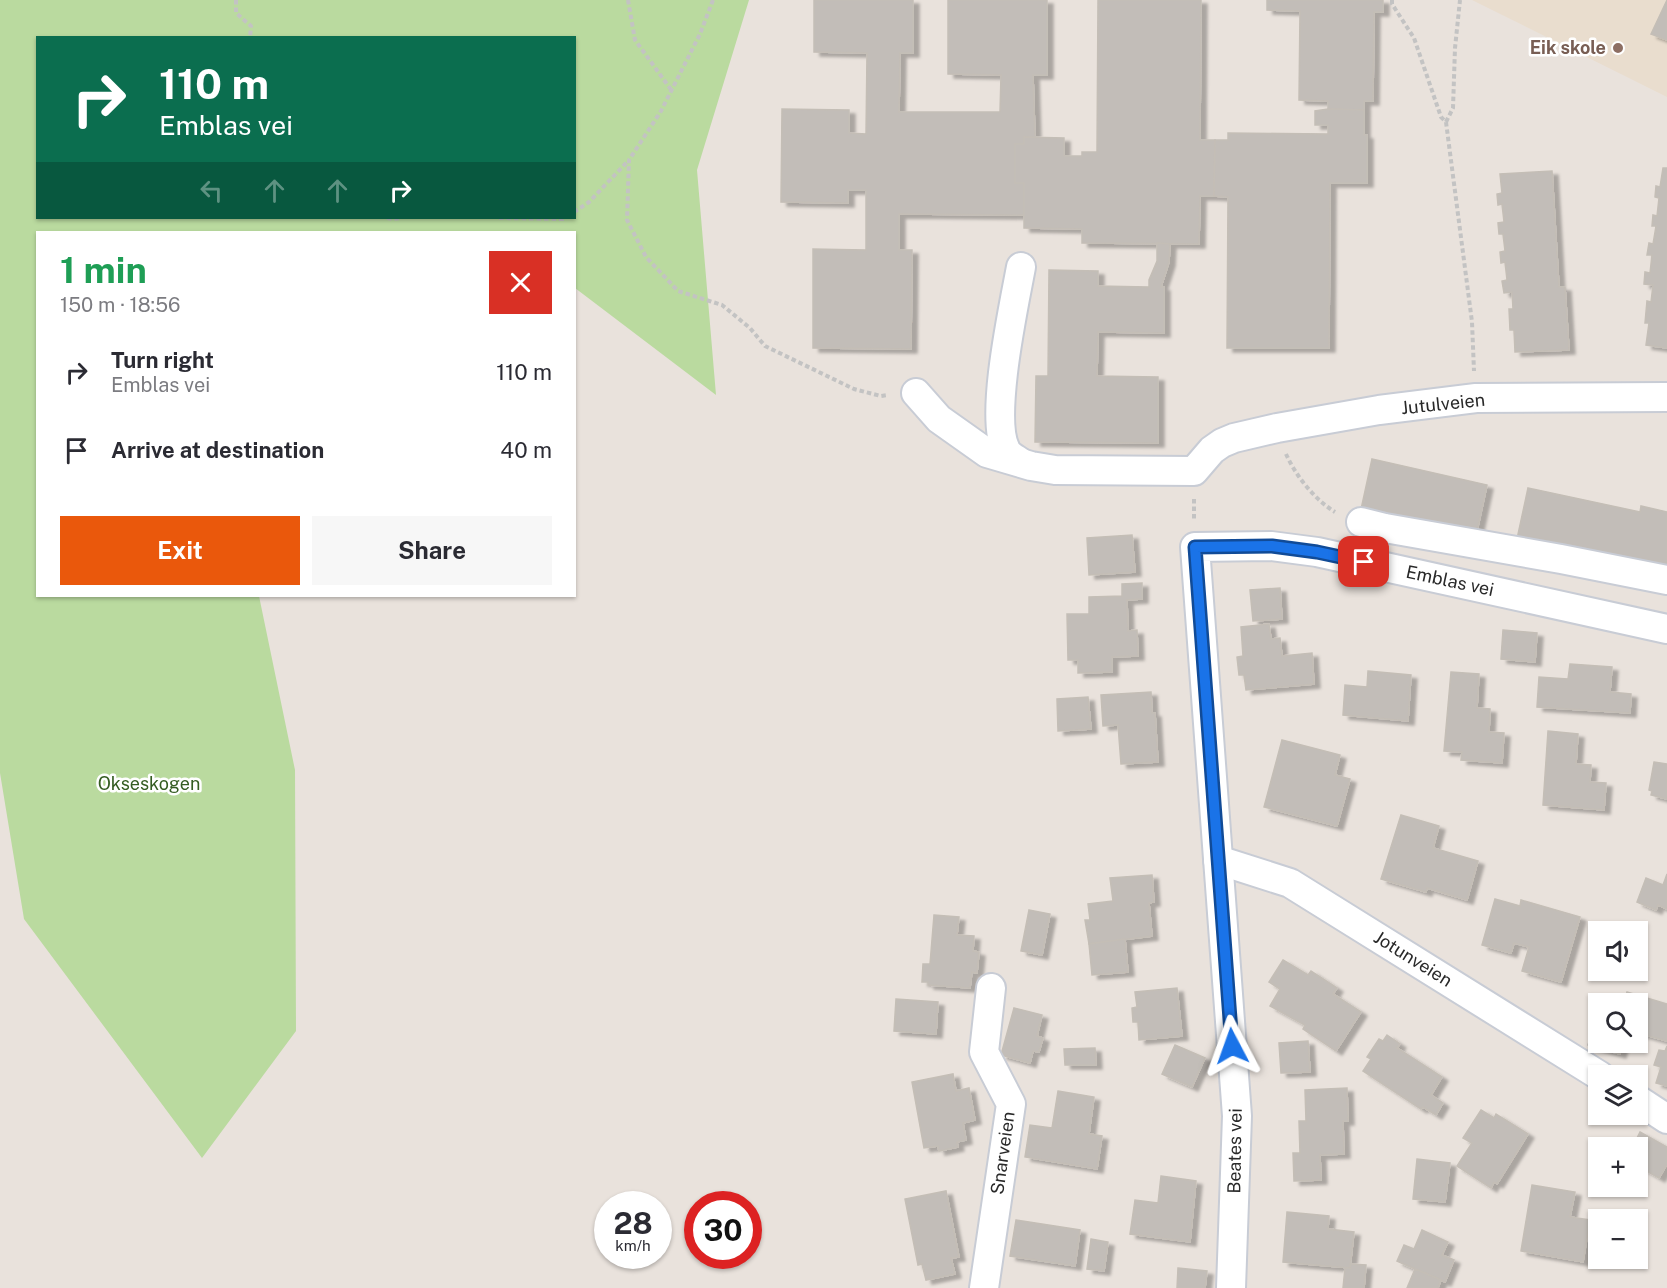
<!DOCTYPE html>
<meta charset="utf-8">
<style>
:root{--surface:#fff;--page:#f7f7f7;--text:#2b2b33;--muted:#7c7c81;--accent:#ea580c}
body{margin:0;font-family:"Public Sans",sans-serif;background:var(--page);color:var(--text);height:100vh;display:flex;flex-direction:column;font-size:22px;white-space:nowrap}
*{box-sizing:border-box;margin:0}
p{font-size:20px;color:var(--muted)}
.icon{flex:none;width:33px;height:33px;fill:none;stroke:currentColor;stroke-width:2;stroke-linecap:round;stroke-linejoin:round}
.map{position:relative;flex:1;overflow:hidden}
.side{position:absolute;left:36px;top:231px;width:540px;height:366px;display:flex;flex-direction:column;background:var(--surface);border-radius:0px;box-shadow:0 2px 4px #0004}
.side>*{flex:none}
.top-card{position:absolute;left:36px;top:36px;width:540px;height:183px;border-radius:0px;box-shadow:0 2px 4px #0004;background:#0b6e4f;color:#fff;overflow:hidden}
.controls{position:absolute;left:1588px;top:921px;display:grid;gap:12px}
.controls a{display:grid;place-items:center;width:60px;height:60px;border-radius:0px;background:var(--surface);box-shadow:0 2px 4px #0004;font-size:30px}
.speed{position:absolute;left:594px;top:1191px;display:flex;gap:12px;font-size:30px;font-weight:700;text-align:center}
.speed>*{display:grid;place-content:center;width:78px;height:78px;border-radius:50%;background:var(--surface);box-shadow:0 2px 4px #0004;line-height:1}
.speed small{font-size:15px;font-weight:400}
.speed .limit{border:9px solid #d22;background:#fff;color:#111}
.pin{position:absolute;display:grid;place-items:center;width:51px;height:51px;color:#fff;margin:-26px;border-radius:12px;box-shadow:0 3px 9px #0006}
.me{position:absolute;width:66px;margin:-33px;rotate:356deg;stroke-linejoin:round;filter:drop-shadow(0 0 4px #0008)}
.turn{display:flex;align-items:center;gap:21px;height:126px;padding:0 24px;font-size:27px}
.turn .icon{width:78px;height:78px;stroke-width:2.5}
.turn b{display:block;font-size:42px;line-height:51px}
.lanes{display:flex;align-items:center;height:57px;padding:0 24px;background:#0003;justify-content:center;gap:30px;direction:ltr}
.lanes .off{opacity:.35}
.round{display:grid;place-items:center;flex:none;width:63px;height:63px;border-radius:0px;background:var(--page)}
.overview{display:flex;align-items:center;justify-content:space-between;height:102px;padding:0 24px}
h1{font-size:36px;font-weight:700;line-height:45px;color:#1e9e55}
.button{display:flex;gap:12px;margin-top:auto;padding:12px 24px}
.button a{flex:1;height:69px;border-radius:0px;background:var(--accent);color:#fff;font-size:24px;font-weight:700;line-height:69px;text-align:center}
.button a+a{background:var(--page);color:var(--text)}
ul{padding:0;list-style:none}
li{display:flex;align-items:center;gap:18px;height:78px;padding:0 24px}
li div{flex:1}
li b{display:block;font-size:22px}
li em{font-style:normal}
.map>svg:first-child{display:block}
.education{fill:#e9ddce}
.green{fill:#bada9f;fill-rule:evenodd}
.building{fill:#c2bdb8;stroke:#c4beb6;stroke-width:1.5;filter:url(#shadow)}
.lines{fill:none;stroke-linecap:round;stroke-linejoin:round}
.minor-casing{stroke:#c8ccd5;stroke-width:32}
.path{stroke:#c3c3c3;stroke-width:4;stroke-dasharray:4.5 3;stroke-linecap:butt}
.minor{stroke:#fff;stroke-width:28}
.route-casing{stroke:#114b97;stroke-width:15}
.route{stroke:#1a73e8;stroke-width:10}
.education-dot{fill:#8d6e63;stroke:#fff;stroke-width:2}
.labels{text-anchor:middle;stroke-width:5;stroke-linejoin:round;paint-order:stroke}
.education-label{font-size:18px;font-weight:bold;fill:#785e54;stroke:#fff;text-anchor:end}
.street-label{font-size:18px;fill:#292929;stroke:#fff}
.park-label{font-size:18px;fill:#355d22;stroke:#fff}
</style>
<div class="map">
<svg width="1667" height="1288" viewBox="0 0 1667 1288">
<defs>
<filter id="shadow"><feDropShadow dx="6" dy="4" stdDeviation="1.5" flood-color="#0004"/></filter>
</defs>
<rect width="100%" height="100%" fill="#e9e2dc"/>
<path class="education" d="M1472 0H1667V97Z"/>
<path class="green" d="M0 0H749L697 170 716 395 575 288 574 232H38V596H259L295 770 296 1031 202 1158 24 919 0 773ZM38 38H574V218H38Z"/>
<g class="building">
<path d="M814 0H913V53H900L899 112H1000L1001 75 948 74V0H1047V75H1033L1035 138 1024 137V144H1015V183H1024V215L899 214V250H912L911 349 813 348V249L866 250V190H848V203L781 202 782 109 849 110V133L866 134 867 53 814 52Z"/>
<path d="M1098 0H1201L1200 140H1215L1214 196H1200L1199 244 1082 243V229L1024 228V183H1015V144H1024V137L1064 138V156H1082V152H1097Z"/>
<path d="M1267 0H1383V12H1374L1373 101H1364V110L1328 109V101L1299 100 1300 11 1267 10Z"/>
<path d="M1667 0V40L1651 34Z"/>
<path d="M1328 109 1364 110V135H1367V183H1330L1329 348H1227L1228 197 1214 196 1215 140H1228V133L1328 134V125H1315V111Z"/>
<path d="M1663 168H1667V348L1646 345 1649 323H1645L1647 301 1651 302 1653 285 1644 284 1645 272 1650 273 1652 255H1647L1649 243 1653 244 1656 226H1652L1653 215 1657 216 1659 198 1655 197 1656 186 1660 187Z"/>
<path d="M1552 171 1559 287H1565L1569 350 1515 352 1514 330H1510L1509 309H1513L1512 292 1504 293 1502 281 1507 280 1505 262 1501 263 1500 252 1505 251 1503 234H1499L1498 223 1504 222 1502 204 1498 205 1497 194 1502 193 1500 174Z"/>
<path d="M1157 243 1170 244 1169 262 1161 287H1164V333L1098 332 1097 376 1158 377V443L1035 442 1036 376H1048L1049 270 1098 271V286L1149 287V280L1157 261Z"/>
<path d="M1372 459 1487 485 1476 536 1360 514Z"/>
<path d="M1528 488 1640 512 1641 506 1667 512V570L1649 566 1650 562 1632 558 1630 568 1517 539Z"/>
<path d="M1132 535 1135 572 1089 575 1087 538Z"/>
<path d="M1142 583V599L1127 600 1128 631 1137 630 1138 656 1112 657V672L1078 673V660H1068L1067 614H1089V597L1122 596V584Z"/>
<path d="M1280 588 1282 619 1253 621 1250 590Z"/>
<path d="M1269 624 1271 639 1280 638 1282 656 1312 653 1314 684 1246 690 1244 675H1239L1237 657 1243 656 1241 627Z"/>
<path d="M1503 630 1537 633 1535 662 1501 659Z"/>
<path d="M1570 664 1612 667 1610 692 1631 694 1630 713 1537 707 1539 677 1568 679Z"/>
<path d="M1368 671 1411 675 1408 721 1343 715 1345 685 1367 687Z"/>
<path d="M1451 672 1479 674 1477 708 1490 709 1489 732 1504 733 1502 763 1461 760 1462 752 1444 751Z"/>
<path d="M1151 692 1152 713H1155L1158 762 1121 764 1118 725 1103 726 1101 695Z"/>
<path d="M1088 697 1091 729 1058 731 1057 699Z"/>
<path d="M1548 731 1578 734 1576 764 1591 765 1590 782 1606 783 1604 810 1543 805Z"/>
<path d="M1282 740 1340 755 1335 775 1350 779 1337 826 1264 807Z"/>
<path d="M1654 762 1667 764V799L1651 795 1652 791 1649 790Z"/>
<path d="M1401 815 1439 826 1433 848 1478 861 1467 900 1427 888 1426 892 1381 879Z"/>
<path d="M1667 874V909L1658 905 1656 910 1637 902 1646 878 1663 885Z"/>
<path d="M1152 875 1154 902 1149 903 1152 936 1089 944 1085 920H1090L1088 904 1113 901 1110 878Z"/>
<path d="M1495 899 1520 906 1521 900 1580 917 1561 982 1522 971 1529 947 1514 943 1511 953 1482 945Z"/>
<path d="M1029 910 1050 914 1042 955 1021 951Z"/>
<path d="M934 915 959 917 957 935 974 936 973 951 979 952 977 973 972 972 970 988 928 985V982H922L923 964H930Z"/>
<path d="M1125 939 1128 972 1092 975 1089 944Z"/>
<path d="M1283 960 1308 975 1311 971 1337 988 1333 994 1361 1012 1336 1051 1303 1029 1305 1025 1270 1006 1280 989 1269 982Z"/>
<path d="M1177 988 1182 1036 1139 1040 1138 1022H1133L1132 1008 1137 1007 1135 992Z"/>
<path d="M1627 992 1667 1004V1041L1638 1033V1004H1623Z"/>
<path d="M896 999 938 1002 936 1034 894 1031Z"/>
<path d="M1014 1008 1042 1015 1037 1036 1043 1038 1039 1052 1033 1051 1030 1063 1001 1055Z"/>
<path d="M1597 1016 1599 1017V1042H1623L1620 1054 1588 1045Z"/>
<path d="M1387 1035 1400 1044 1397 1048 1442 1077 1431 1095 1443 1103 1436 1115 1423 1107 1421 1109 1363 1071 1371 1059 1367 1057 1379 1039 1383 1041Z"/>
<path d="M1308 1041 1310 1072 1281 1073 1279 1043Z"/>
<path d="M1175 1045 1205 1058 1192 1087 1162 1074Z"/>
<path d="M1667 1046V1086L1656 1083 1661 1067 1654 1065 1659 1050 1665 1051Z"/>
<path d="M1095 1048 1096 1065H1065L1064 1049Z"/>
<path d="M953 1074 956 1091 969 1088 975 1120 963 1123 966 1140 957 1142 958 1147 939 1151 938 1146 924 1148 912 1082Z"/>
<path d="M1347 1088 1348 1121H1343L1344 1154 1320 1155 1321 1180 1294 1181 1293 1153H1300L1299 1121H1306L1305 1090Z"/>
<path d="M1058 1091 1094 1097 1089 1134 1102 1136 1097 1169 1025 1157 1030 1125 1052 1128Z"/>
<path d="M1481 1110 1494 1118 1496 1114 1528 1134 1497 1184 1494 1182 1491 1188 1457 1166 1472 1143 1463 1138Z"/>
<path d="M1640 1132 1667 1147V1164L1659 1178 1638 1166V1148H1632Z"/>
<path d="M1417 1159 1450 1163 1445 1202 1413 1199Z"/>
<path d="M1161 1176 1196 1181 1190 1242 1130 1234 1135 1200 1158 1203Z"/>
<path d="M1532 1185 1575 1192 1570 1217 1590 1220 1583 1262 1521 1251Z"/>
<path d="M946 1191 959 1257 951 1258 955 1274 926 1280 922 1264 918 1265 905 1199Z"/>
<path d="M1287 1212 1329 1216 1328 1229 1354 1232 1350 1268 1283 1262Z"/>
<path d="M1016 1220 1080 1230 1075 1266 1010 1256Z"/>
<path d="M1422 1230 1448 1242 1442 1255 1454 1260 1445 1282 1397 1261 1404 1245 1414 1249Z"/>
<path d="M1091 1239 1108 1242 1104 1271 1087 1269Z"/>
<path d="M1351 1264 1366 1265 1364 1288H1343L1345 1268H1350Z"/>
<path d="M1178 1268 1207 1271 1205 1288H1177Z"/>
<path d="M1415 1269 1441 1280 1438 1288H1407Z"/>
</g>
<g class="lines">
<defs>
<g id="minor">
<path d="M916 393 939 419 987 453 1031 466 1055 470 1194 471 1212 450 1222 443 1234 438 1277 428 1379 410 1476 398 1667 397"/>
<path d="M1020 462C1016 459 1008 455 1006 450 989 418 1014 305 1021 267"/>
<path d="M1361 522 1385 528 1561 559 1667 580"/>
<path d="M1218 860 1290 883 1600 1076"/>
<path d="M1638 1100 1667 1119"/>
<path d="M984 1288 1011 1104 984 1052 991 988"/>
<path d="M1231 1288 1237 1116 1195 547 1271 546 1317 552 1667 629"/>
</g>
</defs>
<use href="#minor" class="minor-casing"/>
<g class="path">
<path d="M236 0V13L251 26 250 38"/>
<path d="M628 0 635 40 672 91"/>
<path d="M713 0 700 34 661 111 629 160 627 220 646 257 678 291 722 305 750 328 765 346 854 389 881 396 888 395"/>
<path d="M1392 0V4L1414 38 1441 117 1446 122 1472 322 1474 371"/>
<path d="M1446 122 1453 108 1455 48 1460 0"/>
<path d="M574 212 589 202 628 161"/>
<path d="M387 218 393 219 400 218"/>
<path d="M499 218 563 219 566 218"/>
<path d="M1286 454C1296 476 1314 499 1335 512"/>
<path d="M1194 499V519"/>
</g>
<use href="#minor" class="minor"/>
</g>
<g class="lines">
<defs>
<path id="route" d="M1232 1046 1195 547 1272 546 1317 552 1364 562"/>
</defs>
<use href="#route" class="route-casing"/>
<use href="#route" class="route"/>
</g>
<circle class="education-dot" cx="1618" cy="48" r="6"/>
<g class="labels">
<g class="education-label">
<text x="1606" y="54">Eik skole</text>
</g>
<g class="street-label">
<text transform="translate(1443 404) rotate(-6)" y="6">Jutulveien</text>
<text transform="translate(1450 581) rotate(12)" y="6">Emblas vei</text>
<text transform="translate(1413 959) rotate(32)" y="6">Jotunveien</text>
<text transform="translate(1235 1151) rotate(-89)" y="6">Beates vei</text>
<text transform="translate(1003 1153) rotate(-82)" y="6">Snarveien</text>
</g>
<g class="park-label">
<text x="149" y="790">Okseskogen</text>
</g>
</g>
</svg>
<div class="controls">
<a><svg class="icon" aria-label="sound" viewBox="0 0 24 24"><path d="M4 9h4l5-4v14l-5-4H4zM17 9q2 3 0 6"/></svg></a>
<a><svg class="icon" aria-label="search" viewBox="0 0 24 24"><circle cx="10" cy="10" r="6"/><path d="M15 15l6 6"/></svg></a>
<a><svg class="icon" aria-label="layers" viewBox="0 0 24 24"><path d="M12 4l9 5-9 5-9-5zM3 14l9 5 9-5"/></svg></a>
<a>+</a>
<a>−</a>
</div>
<div class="speed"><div>28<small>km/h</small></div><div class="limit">30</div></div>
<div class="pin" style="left:1364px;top:562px;background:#d93025"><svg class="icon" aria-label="arrive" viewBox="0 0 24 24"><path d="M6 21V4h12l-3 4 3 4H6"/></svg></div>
<svg class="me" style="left:1232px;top:1046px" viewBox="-20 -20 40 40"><path d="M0-17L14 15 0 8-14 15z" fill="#1a73e8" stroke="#fff" stroke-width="4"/></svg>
<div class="top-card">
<div class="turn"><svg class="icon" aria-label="right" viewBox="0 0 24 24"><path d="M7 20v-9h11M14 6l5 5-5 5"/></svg><div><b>110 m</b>Emblas vei</div></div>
<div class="lanes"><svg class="icon off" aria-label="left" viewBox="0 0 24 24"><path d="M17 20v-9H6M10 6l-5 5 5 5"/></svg><svg class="icon off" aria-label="ahead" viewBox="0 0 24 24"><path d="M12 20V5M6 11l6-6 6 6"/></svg><svg class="icon off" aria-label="ahead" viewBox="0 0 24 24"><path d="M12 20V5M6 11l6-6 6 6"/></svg><svg class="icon" aria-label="right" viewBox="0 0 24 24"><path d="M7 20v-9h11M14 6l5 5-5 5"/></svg></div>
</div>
<section class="side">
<div class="overview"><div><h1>1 min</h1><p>150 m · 18:56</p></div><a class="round" style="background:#d93025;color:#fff"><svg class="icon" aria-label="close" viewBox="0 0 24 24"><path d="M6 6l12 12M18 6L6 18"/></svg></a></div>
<ul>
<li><svg class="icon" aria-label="right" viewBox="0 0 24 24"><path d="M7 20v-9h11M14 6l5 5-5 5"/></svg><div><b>Turn right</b><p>Emblas vei</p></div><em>110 m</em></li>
<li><svg class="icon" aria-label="arrive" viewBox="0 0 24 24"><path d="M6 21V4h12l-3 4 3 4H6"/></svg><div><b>Arrive at destination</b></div><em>40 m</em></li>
</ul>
<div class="button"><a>Exit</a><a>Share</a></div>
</section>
</div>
